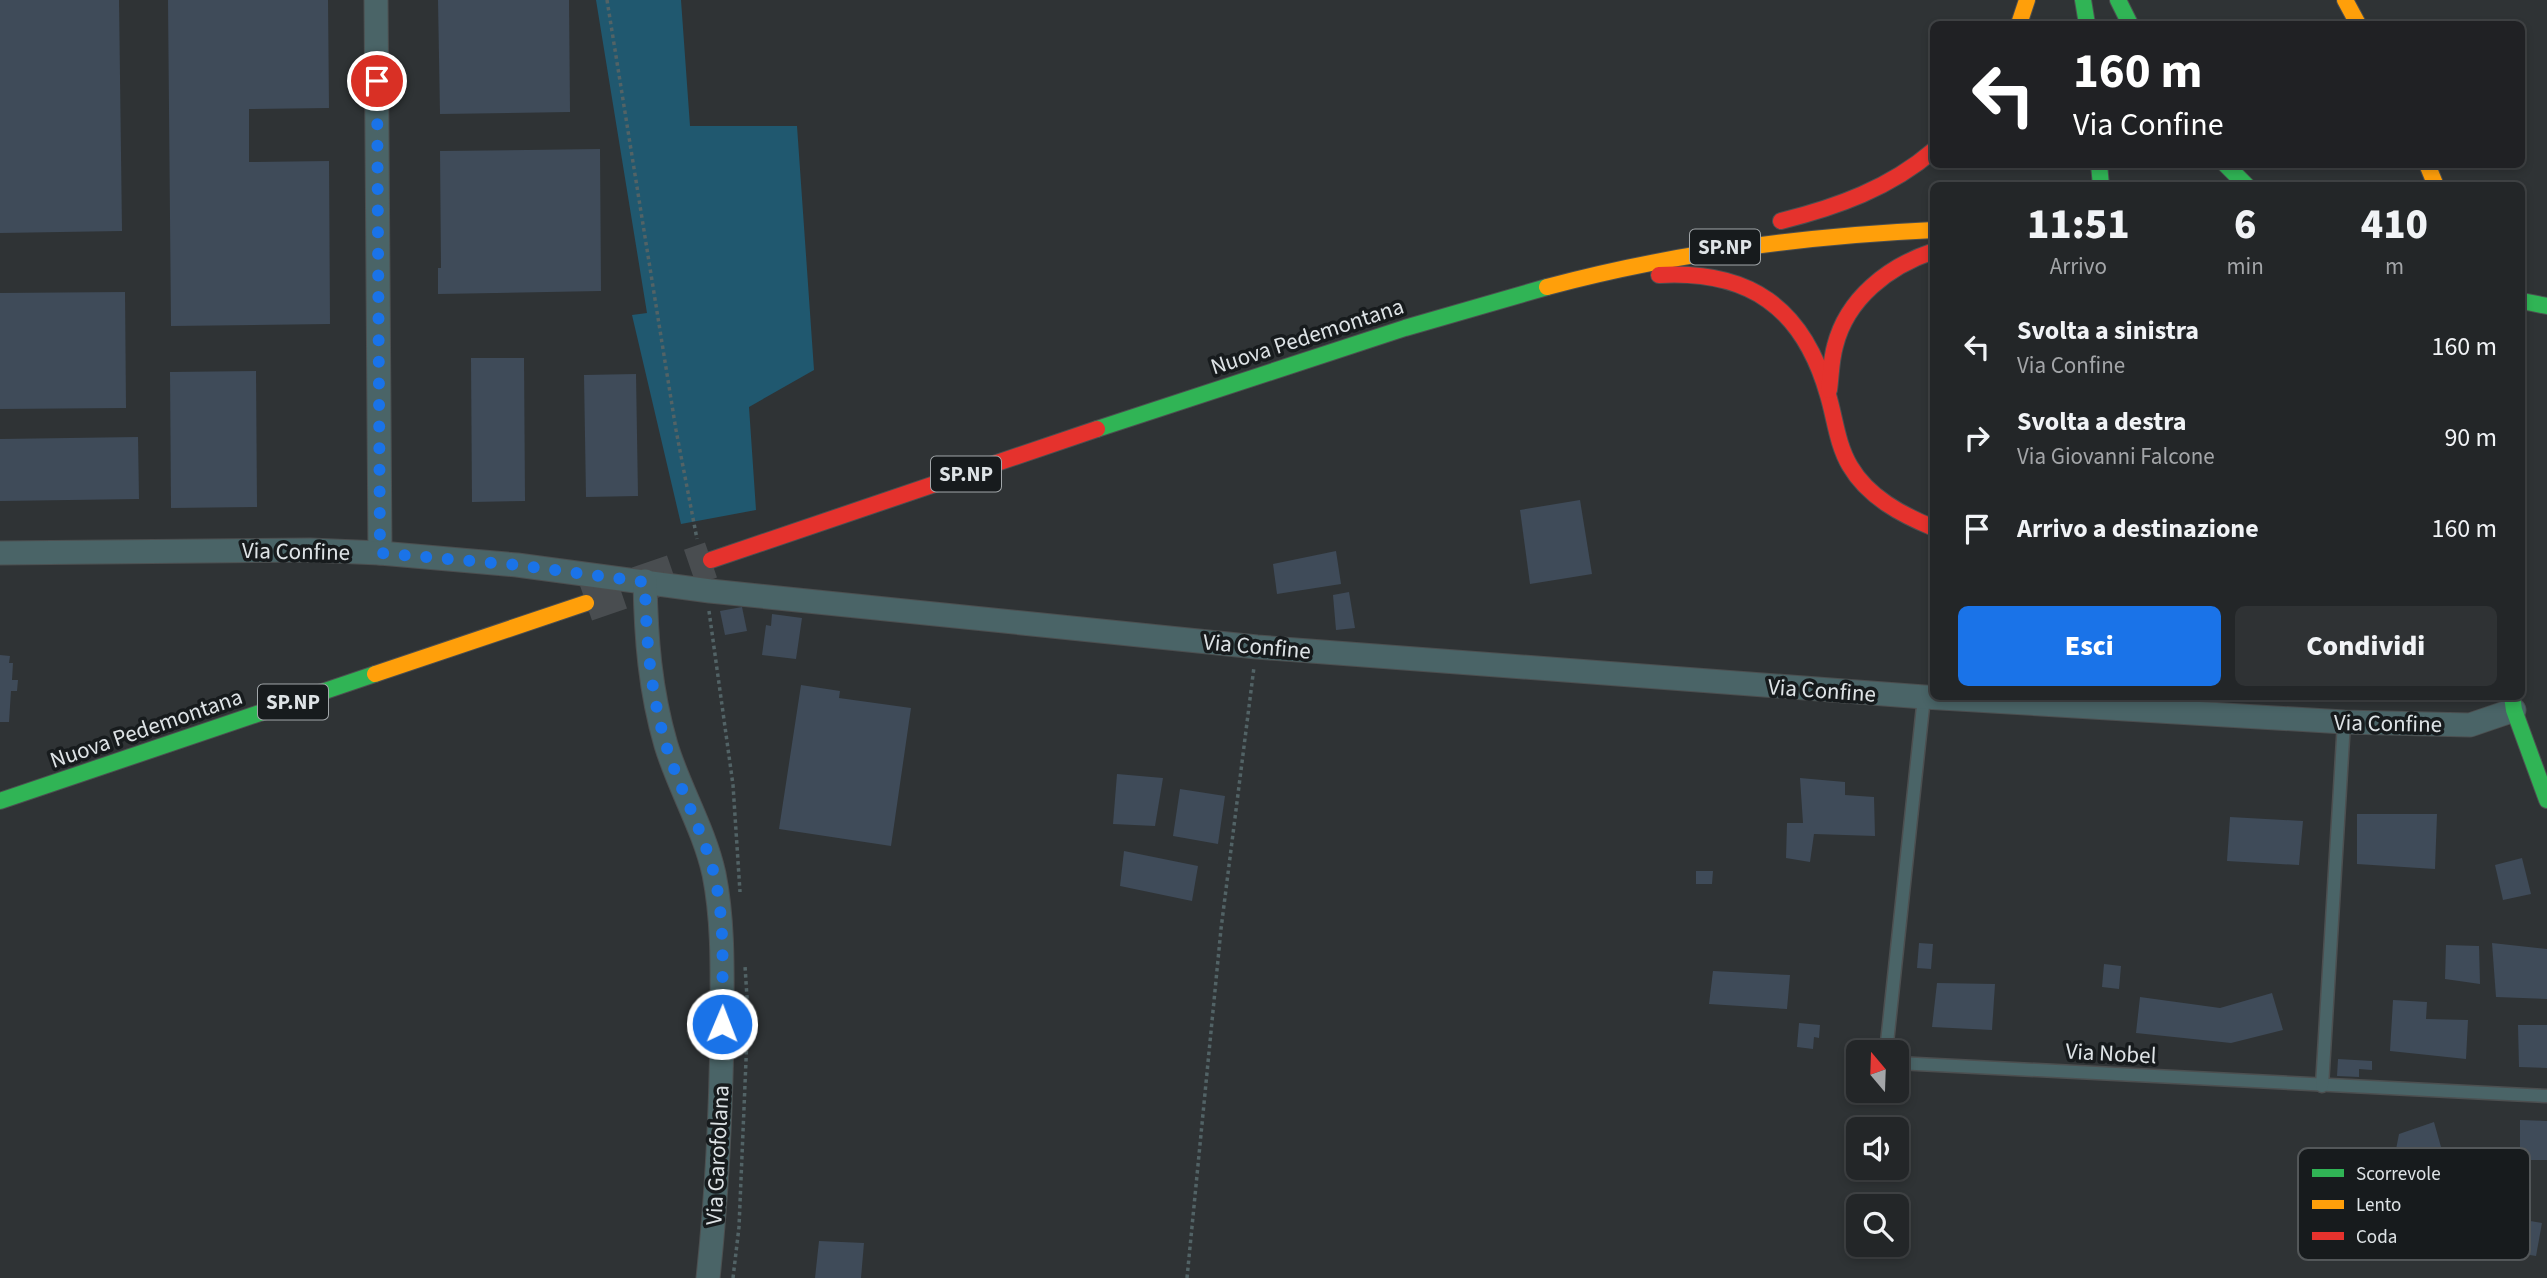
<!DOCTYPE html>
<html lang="it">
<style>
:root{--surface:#232628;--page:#2f3234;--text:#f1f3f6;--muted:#a3a5a8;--line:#404345;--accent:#1a73e8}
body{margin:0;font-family:"Source Sans 3",sans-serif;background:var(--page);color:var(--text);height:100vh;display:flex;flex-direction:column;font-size:26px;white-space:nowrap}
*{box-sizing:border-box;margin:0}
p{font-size:23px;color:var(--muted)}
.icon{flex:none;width:38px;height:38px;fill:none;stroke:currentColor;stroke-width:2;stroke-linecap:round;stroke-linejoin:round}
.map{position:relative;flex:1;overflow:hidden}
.sheet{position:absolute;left:1930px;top:182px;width:595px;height:518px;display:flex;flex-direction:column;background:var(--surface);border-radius:10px;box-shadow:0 4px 10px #0003,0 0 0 2px var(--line)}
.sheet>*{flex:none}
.top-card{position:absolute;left:1930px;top:21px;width:595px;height:147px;border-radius:10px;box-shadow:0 4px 10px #0003,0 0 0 2px var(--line);background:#202124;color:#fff;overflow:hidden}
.needle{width:46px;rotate:341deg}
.controls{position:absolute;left:1846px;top:1040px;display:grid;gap:14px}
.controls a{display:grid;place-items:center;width:63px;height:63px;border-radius:10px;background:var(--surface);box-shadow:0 4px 10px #0003,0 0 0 2px var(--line);font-size:35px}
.pin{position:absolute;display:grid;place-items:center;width:60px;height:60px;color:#fff;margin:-30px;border:4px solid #fff;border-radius:50%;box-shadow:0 2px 7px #0007}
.me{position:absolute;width:77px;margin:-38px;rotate:1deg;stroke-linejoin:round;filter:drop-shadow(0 0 5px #0008)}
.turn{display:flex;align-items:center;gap:24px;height:147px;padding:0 28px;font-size:32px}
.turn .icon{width:91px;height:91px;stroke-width:2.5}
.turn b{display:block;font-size:49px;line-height:60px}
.eta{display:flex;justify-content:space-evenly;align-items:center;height:119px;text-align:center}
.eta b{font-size:42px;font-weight:800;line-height:49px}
.action{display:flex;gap:14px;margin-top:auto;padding:14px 28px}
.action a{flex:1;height:80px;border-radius:10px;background:var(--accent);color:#fff;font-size:28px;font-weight:800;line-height:80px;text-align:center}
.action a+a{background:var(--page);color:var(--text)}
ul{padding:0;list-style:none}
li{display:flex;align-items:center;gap:21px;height:91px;padding:0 28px}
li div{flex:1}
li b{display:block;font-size:26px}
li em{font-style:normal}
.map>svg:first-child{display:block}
.green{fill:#20586f}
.building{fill:#3f4b59}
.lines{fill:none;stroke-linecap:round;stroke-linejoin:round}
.primary-tunnel{stroke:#494d50;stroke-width:37;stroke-dasharray:37 18;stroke-linecap:butt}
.lane-casing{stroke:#4c4f50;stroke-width:15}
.street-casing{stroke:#4c4f50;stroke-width:25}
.fast-casing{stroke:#4c4f50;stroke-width:18}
.slow-casing{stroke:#4c4f50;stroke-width:18}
.jam-casing{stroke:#4c4f50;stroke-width:18}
.path{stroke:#526366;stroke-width:3.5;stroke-dasharray:3.5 3.5;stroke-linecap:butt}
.lane{stroke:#4a6467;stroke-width:12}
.street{stroke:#4a6467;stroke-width:23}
.fast{stroke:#30b455;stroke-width:16}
.slow{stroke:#ff9f0a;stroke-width:16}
.jam{stroke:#e5322d;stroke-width:16}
.route{stroke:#1a73e8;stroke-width:12;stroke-dasharray:0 21.6}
.labels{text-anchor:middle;stroke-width:7;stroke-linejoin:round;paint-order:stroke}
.shield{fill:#171b1d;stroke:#a2a7aa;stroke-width:2}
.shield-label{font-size:21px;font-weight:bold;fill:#dee3e6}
.street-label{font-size:23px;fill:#dee3e6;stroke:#171b1d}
.key{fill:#171b1d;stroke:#535759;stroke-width:2}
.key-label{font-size:19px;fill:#dee3e6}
</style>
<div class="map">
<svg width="2547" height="1278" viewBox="0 0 2547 1278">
<rect width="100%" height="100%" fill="#2f3335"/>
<path class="green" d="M596 0H681L690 126H797L814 370 749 407 756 510 681 524 632 315 647 313Z"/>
<g class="building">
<path d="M0 0H119L122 231 0 233Z"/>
<path d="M168 0H328L329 108 249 109V162L329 161 330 324 171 326Z"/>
<path d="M438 0H569L570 112 440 114Z"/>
<path d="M600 149 601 291 438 294V268H441L440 151Z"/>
<path d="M125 292 126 408 0 409V293Z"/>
<path d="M471 358H524L525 501 472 502Z"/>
<path d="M256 371 257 507 171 508 170 372Z"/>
<path d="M636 374 638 496 586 497 584 375Z"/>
<path d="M138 437 139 499 0 501V439Z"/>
<path d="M1580 500 1592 574 1530 584 1520 510Z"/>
<path d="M1336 551 1341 584 1277 594 1273 564Z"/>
<path d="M1349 592 1355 628 1336 630 1333 595Z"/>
<path d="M742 607 747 631 725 635 720 611Z"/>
<path d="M772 614 802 618 796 659 762 655 766 625 771 626Z"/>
<path d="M0 655 10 656 9 663H13L12 680H18L17 691H11L9 722H0Z"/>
<path d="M801 685 840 691 839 698 911 708 891 846 779 829Z"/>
<path d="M1117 774 1163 778 1155 826 1113 824Z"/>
<path d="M1800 778 1845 782V795L1874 797 1875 836 1814 834 1810 862 1786 858 1787 823H1803Z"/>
<path d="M1180 789 1225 796 1218 844 1173 836Z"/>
<path d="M2357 814H2437L2435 869 2357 864Z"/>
<path d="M2230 817 2303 821 2299 865 2227 861Z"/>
<path d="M1124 851 1198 866 1192 901 1120 886Z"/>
<path d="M2522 858 2531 894 2503 900 2495 865Z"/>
<path d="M1696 871H1713L1712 884H1696Z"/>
<path d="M1919 943 1933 944 1931 969 1917 968Z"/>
<path d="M2492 943 2547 949V999L2496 997Z"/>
<path d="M2446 945 2479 946 2480 984 2445 979Z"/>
<path d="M2104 964 2121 966 2119 989 2102 987Z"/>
<path d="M1713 971 1790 975 1787 1009 1709 1004Z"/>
<path d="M1937 983 1995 984 1992 1030 1932 1027Z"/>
<path d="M2272 993 2283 1030 2231 1043 2136 1033 2140 997 2220 1008Z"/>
<path d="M2393 1000 2427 1002 2426 1019 2468 1020 2466 1059 2390 1051Z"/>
<path d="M1799 1023 1820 1025 1819 1038 1814 1037 1813 1049 1797 1047Z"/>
<path d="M2518 1025H2547V1068L2519 1067Z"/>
<path d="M2338 1059 2372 1061V1070L2359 1069V1077L2337 1076Z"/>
<path d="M2520 1120 2547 1121V1160H2520Z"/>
<path d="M2434 1122 2441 1147 2478 1153 2463 1229 2384 1211 2399 1134Z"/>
<path d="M2513 1218 2542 1223 2536 1256 2506 1251Z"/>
<path d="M819 1241 864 1243 861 1278H815Z"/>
</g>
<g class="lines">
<path class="primary-tunnel" d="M586 603 711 560"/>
<defs>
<g id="lane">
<path d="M1886 1052 1924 697"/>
<path d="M1897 1063 2547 1096"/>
<path d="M2322 1086 2344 722"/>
</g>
<g id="street">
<path d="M376 0 380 553"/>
<path d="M0 553 310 550 380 553 517 565 710 591 1257 647 1924 697 2344 722 2470 725 2514 710"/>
<path d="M645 581C646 638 650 690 666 745 679 788 704 829 714 874 724 924 722 977 722 1028 721 1112 717 1195 708 1278"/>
</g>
<g id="fast">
<path d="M2083 0 2087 24"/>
<path d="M2118 0 2130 24"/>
<path d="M2099 164 2101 186"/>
<path d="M2225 164 2247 186"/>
<path d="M2522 301 2547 306"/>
<path d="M1097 429 1405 328 1547 287"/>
<path d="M2512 696 2514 710 2547 800"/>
<path d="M0 801 375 674"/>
</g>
<g id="slow">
<path d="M2345 0 2358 24"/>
<path d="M2019 24 2027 0"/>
<path d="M2427 164 2436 186"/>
<path d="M1547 287C1674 253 1803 236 1934 230"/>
<path d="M375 674 586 603"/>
</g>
<g id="jam">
<path d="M1781 221C1837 207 1890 188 1934 150"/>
<path d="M1659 275C1749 270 1803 307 1828 395 1835 418 1837 444 1850 466 1868 497 1902 515 1934 528"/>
<path d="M1829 390C1831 375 1831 360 1835 346 1847 298 1889 266 1934 251"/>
<path d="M711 560 1097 429"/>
</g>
</defs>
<use href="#lane" class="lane-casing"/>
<use href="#street" class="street-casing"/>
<use href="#fast" class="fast-casing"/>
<use href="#slow" class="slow-casing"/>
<use href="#jam" class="jam-casing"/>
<g class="path">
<path d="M607 0 676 430 697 539"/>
<path d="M709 611 733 785 740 892"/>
<path d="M733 1278 739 1227 748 1013 745 966"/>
<path d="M1187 1278 1221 929 1254 667"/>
</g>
<use href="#lane" class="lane"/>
<use href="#street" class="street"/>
<use href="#fast" class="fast"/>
<use href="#slow" class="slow"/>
<use href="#jam" class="jam"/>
</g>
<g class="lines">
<path class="route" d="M377 81 380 553 517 565 645 582C646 638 650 691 666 745 679 788 701 827 713 870 726 919 722 974 722 1024"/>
</g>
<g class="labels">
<g class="shield">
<rect x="1690" y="229.5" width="70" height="35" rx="5"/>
<rect x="931" y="456.5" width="70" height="35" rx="5"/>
<rect x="258" y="684.5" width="70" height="35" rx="5"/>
</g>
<g class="shield-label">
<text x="1725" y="254">SP.NP</text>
<text x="966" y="481">SP.NP</text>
<text x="293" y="709">SP.NP</text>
</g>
<g class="street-label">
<text transform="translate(1307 336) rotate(-18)" y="8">Nuova Pedemontana</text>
<text transform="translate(296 551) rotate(1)" y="8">Via Confine</text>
<text transform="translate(1257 646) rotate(5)" y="8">Via Confine</text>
<text transform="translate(1822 690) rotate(4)" y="8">Via Confine</text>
<text transform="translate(2388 723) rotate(1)" y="8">Via Confine</text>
<text transform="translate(146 728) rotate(-19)" y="8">Nuova Pedemontana</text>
<text transform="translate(2111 1053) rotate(3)" y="8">Via Nobel</text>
<text transform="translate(717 1155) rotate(-87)" y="8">Via Garofolana</text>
</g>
</g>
<rect x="2298" y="1148" width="232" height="112" rx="10" class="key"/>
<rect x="2312" y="1169" width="32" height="8" fill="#30b455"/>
<rect x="2312" y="1200" width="32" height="9" fill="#ff9f0a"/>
<rect x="2312" y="1232" width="32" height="8" fill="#e5322d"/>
<g class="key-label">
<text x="2356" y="1180">Scorrevole</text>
<text x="2356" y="1211">Lento</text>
<text x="2356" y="1243">Coda</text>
</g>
</svg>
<div class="controls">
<a><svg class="needle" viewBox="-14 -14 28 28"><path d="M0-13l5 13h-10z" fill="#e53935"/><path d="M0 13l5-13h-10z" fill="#a3a5a8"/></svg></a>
<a><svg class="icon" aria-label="sound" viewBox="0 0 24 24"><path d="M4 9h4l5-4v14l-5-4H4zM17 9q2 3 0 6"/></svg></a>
<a><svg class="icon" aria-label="search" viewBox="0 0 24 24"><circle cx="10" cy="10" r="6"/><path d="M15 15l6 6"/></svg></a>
</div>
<div class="pin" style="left:377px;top:81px;background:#d93025"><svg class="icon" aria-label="arrive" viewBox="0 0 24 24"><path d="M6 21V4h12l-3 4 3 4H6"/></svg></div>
<svg class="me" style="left:722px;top:1024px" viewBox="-20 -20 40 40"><circle r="17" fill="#1a73e8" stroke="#fff" stroke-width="3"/><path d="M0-11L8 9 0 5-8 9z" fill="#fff"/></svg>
<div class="top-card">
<div class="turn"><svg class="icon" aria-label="left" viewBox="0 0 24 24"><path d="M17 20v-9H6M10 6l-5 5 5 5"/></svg><div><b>160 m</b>Via Confine</div></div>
</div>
<section class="sheet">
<div class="eta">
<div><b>11:51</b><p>Arrivo</p></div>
<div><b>6</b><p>min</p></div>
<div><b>410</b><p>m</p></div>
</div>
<ul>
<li><svg class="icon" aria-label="left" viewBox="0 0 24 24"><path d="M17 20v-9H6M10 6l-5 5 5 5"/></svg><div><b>Svolta a sinistra</b><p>Via Confine</p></div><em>160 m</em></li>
<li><svg class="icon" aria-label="right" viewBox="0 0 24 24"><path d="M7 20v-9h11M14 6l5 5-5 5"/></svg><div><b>Svolta a destra</b><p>Via Giovanni Falcone</p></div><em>90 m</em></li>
<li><svg class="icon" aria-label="arrive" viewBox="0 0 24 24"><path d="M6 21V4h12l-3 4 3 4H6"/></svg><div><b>Arrivo a destinazione</b></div><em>160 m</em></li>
</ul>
<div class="action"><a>Esci</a><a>Condividi</a></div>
</section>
</div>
